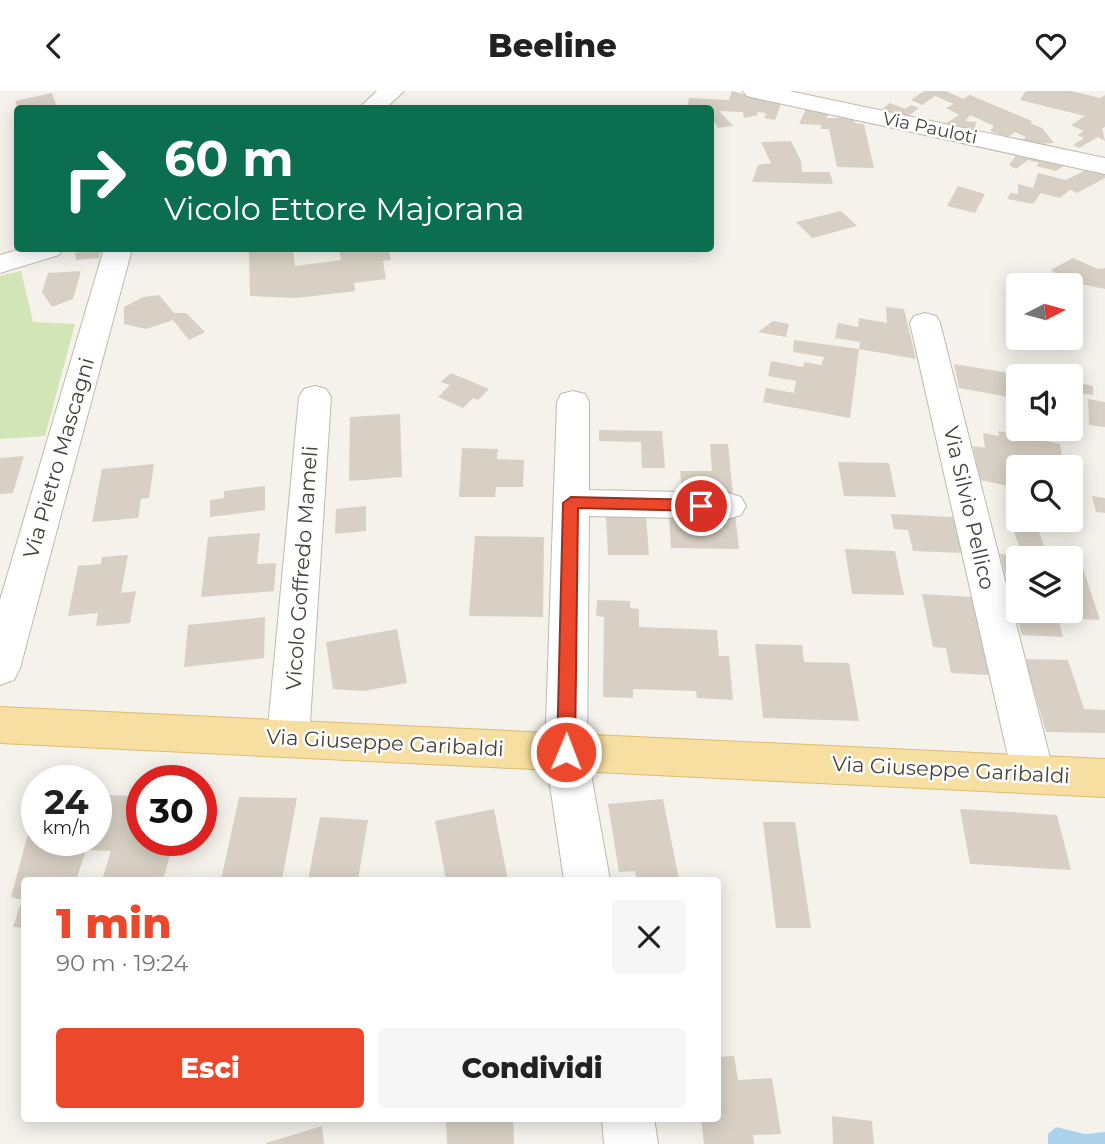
<!DOCTYPE html>
<html lang="it">
<meta charset="utf-8">
<style>
:root{--surface:#fff;--page:#f6f6f6;--text:#222;--muted:#767676;--accent:#eb482c}
body{margin:0;font-family:Montserrat,sans-serif;background:var(--page);color:var(--text);height:100vh;display:flex;flex-direction:column;font-size:26px;white-space:nowrap}
*{box-sizing:border-box;margin:0}
p{font-size:23px;color:var(--muted)}
.icon{flex:none;width:38px;height:38px;fill:none;stroke:currentColor;stroke-width:2;stroke-linecap:round;stroke-linejoin:round}
.map{position:relative;flex:1;overflow:hidden}
.panel{position:absolute;left:21px;top:786px;width:700px;height:245px;display:flex;flex-direction:column;background:var(--surface);border-radius:7px;box-shadow:0 4px 18px #0003}
.panel>*{flex:none}
.hud{position:absolute;left:14px;top:14px;width:700px;height:147px;border-radius:7px;box-shadow:0 4px 18px #0003;background:#0b6e4f;color:#fff;overflow:hidden}
.needle{width:46px;rotate:84deg}
.controls{position:absolute;left:1006px;top:182px;display:grid;gap:14px}
.controls a{display:grid;place-items:center;width:77px;height:77px;border-radius:7px;background:var(--surface);box-shadow:0 4px 18px #0003;font-size:35px}
.speed{position:absolute;left:21px;top:674px;display:flex;gap:14px;font-size:35px;font-weight:700;text-align:center}
.speed>*{display:grid;place-content:center;width:91px;height:91px;border-radius:50%;background:var(--surface);box-shadow:0 4px 18px #0003;line-height:1}
.speed small{font-size:18px;font-weight:400}
.speed .limit{border:10px solid #d22;background:#fff;color:#111}
.pin{position:absolute;display:grid;place-items:center;width:60px;height:60px;color:#fff;margin:-30px;border:4px solid #fff;border-radius:50%;box-shadow:0 2px 7px #0007}
.me{position:absolute;width:77px;margin:-38px;rotate:1deg;stroke-linejoin:round;filter:drop-shadow(0 0 5px #0008)}
.turn{display:flex;align-items:center;gap:24px;height:147px;padding:0 35px;font-size:32px}
.turn .icon{width:91px;height:91px;stroke-width:2.5}
.turn b{display:block;font-size:49px;line-height:60px}
.round{display:grid;place-items:center;flex:none;width:74px;height:74px;border-radius:7px;background:var(--page)}
.head{display:flex;align-items:center;justify-content:space-between;height:119px;padding:0 35px}
h1{font-size:42px;font-weight:800;line-height:52px;color:var(--accent)}
.cta{display:flex;gap:14px;margin-top:auto;padding:14px 35px}
.cta a{flex:1;height:80px;border-radius:7px;background:var(--accent);color:#fff;font-size:28px;font-weight:800;line-height:80px;text-align:center}
.cta a+a{background:var(--page);color:var(--text)}
header{display:flex;justify-content:space-between;align-items:center;height:91px;padding:0 35px;background:var(--surface);font-size:32px;font-weight:800}
.map>svg:first-child{display:block}
.green{fill:#d1e5b7}
.water{fill:#add2ec}
.building{fill:#d8d0c4}
.lines{fill:none;stroke-linecap:round;stroke-linejoin:round}
.minor-casing{stroke:#c0b9ae;stroke-width:2}
.major-casing{stroke:#dcbc72;stroke-width:2}
.minor{fill:#fff;fill-rule:evenodd}
.major{fill:#f7dfa1;fill-rule:evenodd}
.route{fill:#eb482c;stroke:#992f1d;stroke-width:2}
.labels{text-anchor:middle;stroke-width:5;stroke-linejoin:round;paint-order:stroke}
.far-street-label{font-size:18px;fill:#484239;stroke:#fff}
.street-label{font-size:21px;fill:#484239;stroke:#fff}
</style>
<header><svg class="icon" aria-label="back" viewBox="0 0 24 24"><path d="M15 5l-7 7 7 7"/></svg>Beeline<svg class="icon" aria-label="heart" viewBox="0 0 24 24"><path d="M12 20l-8-8c-3-5 5-10 8-4 3-6 11-1 8 4z"/></svg></header>
<div class="map">
<svg width="1105" height="1053" viewBox="0 0 1105 1053">
<rect width="100%" height="100%" fill="#f4f2eb"/>
<path class="green" d="M21 180 33 231 75 233 45 345 0 348V185Z"/>
<path class="water" d="M1056 1036 1085 1043 1105 1041V1053H1048V1043Z"/>
<g class="building">
<path d="M732 0 781 13 775 29 764 27 766 22 757 21 758 24 744 27 743 21 719 20 733 35 718 37 710 25V18H687L689 7 729 9Z"/>
<path d="M924 0H946L963 8 970 4 1032 30 1030 32 1042 37 1054 52 1031 53 1021 50 1026 46 1015 41 1008 46 990 40 994 35 970 24 965 30 976 31 974 41 945 33 959 24 946 17 954 13 935 5 922 14 911 9Z"/>
<path d="M1026 0H1071L1100 7 1105 4V36L1102 37 1105 50 1098 46 1079 57 1073 54 1084 47 1077 44 1084 40 1071 34 1085 25 1020 9Z"/>
<path d="M52 2 56 14 18 18 15 10Z"/>
<path d="M890 12 905 18 911 14 919 17 907 26 879 20Z"/>
<path d="M806 18 829 23 826 27H853L855 32 864 33 874 77 837 76 829 38H821V34L799 33Z"/>
<path d="M791 50 801 70 802 81H830L833 93 752 91 758 74 771 72 761 51Z"/>
<path d="M1020 59 1068 72 1056 80 1036 75 1039 72 1028 69 1016 78 1009 74Z"/>
<path d="M1088 78 1105 83V87L1077 102 1070 99 1060 107 1041 102 1033 113 1007 108 1010 102 1018 103V93L1033 97 1038 82 1066 89Z"/>
<path d="M958 95 985 103 975 122 947 115Z"/>
<path d="M841 120 857 135 812 147 796 131Z"/>
<path d="M84 158H101L99 167 76 169 75 162 83 161Z"/>
<path d="M249 158H293L295 175 341 169 339 158H389L391 169 383 170 386 188 354 192 355 200 297 207 250 205Z"/>
<path d="M1073 167 1098 178 1105 177V198L1071 191 1051 179Z"/>
<path d="M81 180 73 208 52 216 42 201 48 182Z"/>
<path d="M159 204 174 222H186L205 241 189 249 173 229 146 238 124 233V216L143 206Z"/>
<path d="M886 216 904 218 916 268 859 258 860 251 835 247 838 232 858 236 859 227 887 232Z"/>
<path d="M773 230 789 233 786 246 758 241Z"/>
<path d="M794 249 859 258 850 327 763 311 766 297 794 302 796 290 768 285 771 270 803 276 804 271 821 274 824 266 793 261Z"/>
<path d="M954 273 1009 282V285L1018 287V301L1009 300V306L959 297Z"/>
<path d="M451 282 489 298 478 309 473 307 463 317 438 306 450 294 441 291Z"/>
<path d="M1073 291 1093 295V304L1073 301Z"/>
<path d="M1088 308 1105 311V336L1089 334Z"/>
<path d="M400 323 402 386 349 390 350 326Z"/>
<path d="M599 339 662 340 665 377H642L641 351 599 350Z"/>
<path d="M998 340 1060 353 1063 371 1041 368V376H1018V397L980 389 973 355 985 357 983 342 999 345Z"/>
<path d="M710 353H728L733 404 682 403 680 380H712Z"/>
<path d="M462 357 498 358 497 368 524 369 523 396H496L495 406H459Z"/>
<path d="M24 365 13 402 0 403V367Z"/>
<path d="M838 371 889 372 896 406 844 405Z"/>
<path d="M154 373 149 407 141 408 138 427 92 431 102 378Z"/>
<path d="M265 395V419L210 426V409L224 407V400Z"/>
<path d="M1092 405 1105 407V422L1096 421Z"/>
<path d="M366 415V440L335 443 336 418Z"/>
<path d="M669 423H735L739 458 671 457Z"/>
<path d="M891 423 953 426 962 462 913 460 908 439 894 438Z"/>
<path d="M606 426H646L649 464H608Z"/>
<path d="M1010 430H1035L1044 455H1019Z"/>
<path d="M260 442 257 473 276 472 274 500 201 506 208 446Z"/>
<path d="M475 445 544 446 543 526 469 525Z"/>
<path d="M845 458 895 460 904 504 852 503Z"/>
<path d="M1000 463 1048 465 1018 467V520H1071V471H1081L1100 529 1058 527 1063 546 1022 544Z"/>
<path d="M128 464 121 502 136 500 130 532 96 535 98 522 68 525 78 475 101 473 102 466Z"/>
<path d="M922 503 972 506 991 584 951 582 946 557 933 556Z"/>
<path d="M597 509 630 510V517L639 518V536L717 539 719 565H729L733 609 697 607 696 600 633 598V607L603 606 604 526 596 525Z"/>
<path d="M265 526 264 567 184 576 188 534Z"/>
<path d="M397 538 407 592 364 600 333 598 326 551Z"/>
<path d="M755 553 802 554 804 571 849 572 859 630 763 627Z"/>
<path d="M1025 568 1068 569 1084 618 1105 619V642L1046 641Z"/>
<path d="M96 704 142 705V749H174L163 789H102L111 760 86 759 76 789H24V837L13 836 22 809 11 806 36 713 37 749H96Z"/>
<path d="M239 706 297 707 282 789H221Z"/>
<path d="M663 708 679 789H637L635 780 619 781 608 713Z"/>
<path d="M494 718 508 789H446L435 730Z"/>
<path d="M960 718 1057 724 1071 779 970 773Z"/>
<path d="M320 726 368 729 358 789H308Z"/>
<path d="M763 731H795L811 837H776Z"/>
<path d="M734 965 738 989 772 987 781 1043 753 1044 754 1053H704L701 1027H718V966Z"/>
<path d="M832 1025 872 1030 874 1053H833Z"/>
<path d="M446 1027H513L514 1053H447Z"/>
<path d="M322 1035 324 1053H266V1052Z"/>
</g>
<g class="lines">
<defs>
<g id="minor">
<path d="M377 0H404L385 18H358Z"/>
<path d="M743 0H789L1105 67V83L755 7 747 5Z"/>
<path d="M21 158H63L59 164 0 182V164Z"/>
<path d="M104 158H132L20 577 14 589 0 594V509Z"/>
<path d="M925 222 936 225 940 232 1054 683 1048 696 1033 702 1018 696 1012 683 910 232 914 225Z"/>
<path d="M315 295 326 298 331 306 309 647 303 660 288 665 273 660 267 647 299 306 304 298Z"/>
<path d="M573 300 585 303 589 311V399L728 402 741 406 746 415 741 424 728 428 589 425 587 661 610 789H564L545 661 557 311 561 303Z"/>
<path d="M602 1027H654L658 1053H604Z"/>
</g>
<path id="major" d="M0 616 1105 668V706L0 652Z"/>
</defs>
<use href="#minor" class="minor-casing"/>
<use href="#major" class="major-casing"/>
<use href="#minor" class="minor"/>
<use href="#major" class="major"/>
</g>
<path class="route" d="M571 406 701 409 709 415 701 420 578 417 575 661 566 669 557 661 563 412Z"/>
<g class="labels">
<g class="far-street-label">
<text transform="translate(930 37) rotate(12)" y="6">Via Pauloti</text>
</g>
<g class="street-label">
<text transform="translate(59 367) rotate(-74)" y="7">Via Pietro Mascagni</text>
<text transform="translate(969 417) rotate(77)" y="7">Via Silvio Pellico</text>
<text transform="translate(302 477) rotate(-86)" y="7">Vicolo Goffredo Mameli</text>
<text transform="translate(385 652) rotate(3)" y="7">Via Giuseppe Garibaldi</text>
<text transform="translate(951 679) rotate(3)" y="7">Via Giuseppe Garibaldi</text>
</g>
</g>
</svg>
<div class="controls">
<a><svg class="needle" viewBox="-14 -14 28 28"><path d="M0-13l5 13h-10z" fill="#e53935"/><path d="M0 13l5-13h-10z" fill="#767676"/></svg></a>
<a><svg class="icon" aria-label="sound" viewBox="0 0 24 24"><path d="M4 9h4l5-4v14l-5-4H4zM17 9q2 3 0 6"/></svg></a>
<a><svg class="icon" aria-label="search" viewBox="0 0 24 24"><circle cx="10" cy="10" r="6"/><path d="M15 15l6 6"/></svg></a>
<a><svg class="icon" aria-label="layers" viewBox="0 0 24 24"><path d="M12 4l9 5-9 5-9-5zM3 14l9 5 9-5"/></svg></a>
</div>
<div class="speed"><div>24<small>km/h</small></div><div class="limit">30</div></div>
<div class="pin" style="left:701px;top:415px;background:#d93025"><svg class="icon" aria-label="arrive" viewBox="0 0 24 24"><path d="M6 21V4h12l-3 4 3 4H6"/></svg></div>
<svg class="me" style="left:566px;top:661px" viewBox="-20 -20 40 40"><circle r="17" fill="#eb482c" stroke="#fff" stroke-width="3"/><path d="M0-11L8 9 0 5-8 9z" fill="#fff"/></svg>
<div class="hud">
<div class="turn"><svg class="icon" aria-label="right" viewBox="0 0 24 24"><path d="M7 20v-9h11M14 6l5 5-5 5"/></svg><div><b>60 m</b>Vicolo Ettore Majorana</div></div>
</div>
<section class="panel">
<div class="head"><div><h1>1 min</h1><p>90 m · 19:24</p></div><a class="round"><svg class="icon" aria-label="close" viewBox="0 0 24 24"><path d="M6 6l12 12M18 6L6 18"/></svg></a></div>
<div class="cta"><a>Esci</a><a>Condividi</a></div>
</section>
</div>
